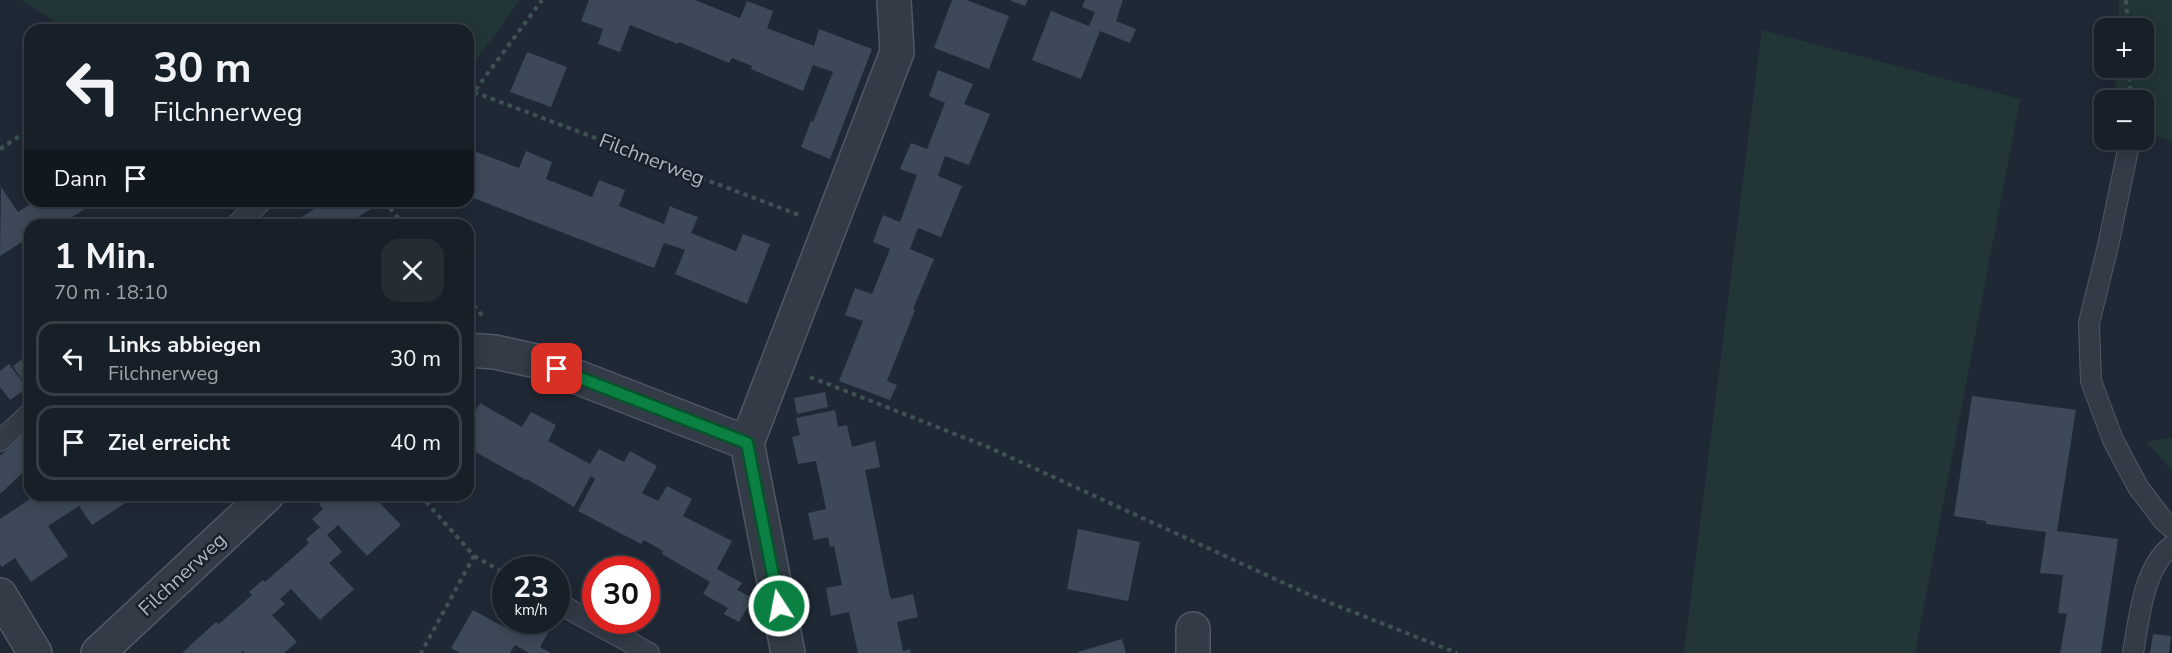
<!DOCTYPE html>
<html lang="de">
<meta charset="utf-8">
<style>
:root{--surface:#171f28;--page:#242c34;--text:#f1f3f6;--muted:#9ea2a8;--line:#363d45}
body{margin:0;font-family:"Nunito Sans",sans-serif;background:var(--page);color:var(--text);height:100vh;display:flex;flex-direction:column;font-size:22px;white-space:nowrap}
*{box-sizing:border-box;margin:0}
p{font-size:20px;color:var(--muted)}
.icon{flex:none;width:33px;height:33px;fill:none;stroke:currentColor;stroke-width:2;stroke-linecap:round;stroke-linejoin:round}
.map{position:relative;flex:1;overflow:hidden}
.side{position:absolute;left:24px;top:219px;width:450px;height:282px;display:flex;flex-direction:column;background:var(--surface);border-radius:18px;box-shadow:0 3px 15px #0003,0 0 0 2px var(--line)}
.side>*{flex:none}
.top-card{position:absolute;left:24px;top:24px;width:450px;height:183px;border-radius:18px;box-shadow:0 3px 15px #0003,0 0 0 2px var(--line);background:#171f28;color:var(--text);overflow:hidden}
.fabs{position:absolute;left:2094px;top:18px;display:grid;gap:12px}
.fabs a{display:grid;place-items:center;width:60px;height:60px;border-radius:12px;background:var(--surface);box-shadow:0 3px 15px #0003,0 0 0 2px var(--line);font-size:30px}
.speed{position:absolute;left:492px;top:556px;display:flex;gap:12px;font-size:30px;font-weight:700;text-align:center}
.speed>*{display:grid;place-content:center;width:78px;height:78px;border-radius:50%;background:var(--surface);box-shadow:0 3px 15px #0003,0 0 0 2px var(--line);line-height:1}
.speed small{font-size:15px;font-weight:400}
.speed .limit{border:9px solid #d22;background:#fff;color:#111}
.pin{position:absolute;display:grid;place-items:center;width:51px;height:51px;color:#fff;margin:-26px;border-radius:12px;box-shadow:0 3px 9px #0006}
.me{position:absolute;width:66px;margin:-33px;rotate:349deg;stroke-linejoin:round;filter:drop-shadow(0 0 4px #0008)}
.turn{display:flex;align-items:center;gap:21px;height:126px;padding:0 30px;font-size:27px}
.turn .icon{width:78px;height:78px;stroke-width:2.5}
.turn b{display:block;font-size:42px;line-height:51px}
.then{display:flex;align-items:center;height:57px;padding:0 30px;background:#0003;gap:12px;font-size:22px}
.round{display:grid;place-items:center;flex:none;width:63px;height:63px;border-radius:18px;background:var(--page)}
.overview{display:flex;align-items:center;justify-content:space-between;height:102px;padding:0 30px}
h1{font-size:36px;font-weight:700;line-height:45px}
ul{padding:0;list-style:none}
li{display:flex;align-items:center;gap:18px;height:75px;margin:0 12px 9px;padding:0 18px;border:3px solid var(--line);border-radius:18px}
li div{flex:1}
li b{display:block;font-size:22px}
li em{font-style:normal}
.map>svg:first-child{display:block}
.green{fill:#223637}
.building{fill:#3d4958}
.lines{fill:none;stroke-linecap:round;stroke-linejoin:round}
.lane-casing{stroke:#505864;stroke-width:22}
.street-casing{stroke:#505864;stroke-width:36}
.path{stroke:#3e5254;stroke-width:4;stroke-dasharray:4.5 4.5;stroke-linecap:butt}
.lane{stroke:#323b46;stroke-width:20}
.street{stroke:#323b46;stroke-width:33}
.route-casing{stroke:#07532c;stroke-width:15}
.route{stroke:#0b8043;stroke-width:10}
.labels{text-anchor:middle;stroke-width:5;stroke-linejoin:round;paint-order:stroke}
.street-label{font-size:20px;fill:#acb5c3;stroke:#18202a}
</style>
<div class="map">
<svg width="2172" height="653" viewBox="0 0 2172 653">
<rect width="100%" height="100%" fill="#1f2935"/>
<g class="green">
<path d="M21 0H520L468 71V30H68Z"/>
<path d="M2119 0H2172V141L2144 133V100H2115L2116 68H2144V28H2118Z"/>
<path d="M1762 30 2020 99 1915 653H1684Z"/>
<path d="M2172 437V470L2146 442Z"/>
</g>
<g class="building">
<path d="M589 0H695L740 18 747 1 773 11 767 28 814 46 819 29 872 49 830 159 801 147 811 121 813 122 833 72 813 65 803 91 751 69 752 66 732 58 729 63 679 42 678 44 630 25 620 52 598 44 603 29 581 21Z"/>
<path d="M952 0H966L1009 16 989 69 934 48Z"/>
<path d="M1009 0H1028L1025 6Z"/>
<path d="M1085 0H1123L1116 21 1136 29 1130 43 1100 31 1081 79 1032 60 1051 11 1089 26 1095 12 1082 7Z"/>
<path d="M527 52 567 67 551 107 510 92Z"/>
<path d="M938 70 973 84 964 104 990 114 969 165 945 156 938 176 962 186 941 237 918 228 910 249 934 259 913 309 915 310 887 381 897 385 890 400 839 381 863 321 845 315 855 288 872 294 890 249 873 242 883 215 900 222 917 175 900 169 911 143 927 149 945 103 929 96Z"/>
<path d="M474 151 519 168 526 151 552 162 546 179 592 197 599 180 625 190 619 206 664 224 670 206 674 208 698 217 691 233 736 251 743 234 770 244 747 304 675 274 685 250 664 243 654 268 468 196V168Z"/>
<path d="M1 187 18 212 32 203 31 201H97L60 225H30V237L0 256Z"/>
<path d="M327 201H372L376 206 345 225H289Z"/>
<path d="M29 354 30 378 24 383 13 366Z"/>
<path d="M9 364 27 388 10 400 0 387V371Z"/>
<path d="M825 392 828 407 797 414 794 398Z"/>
<path d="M1972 396 2076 410 2057 531 2118 539 2101 653H2060L2067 614 2058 613 2063 575 2040 573 2046 532 1986 524V521L1954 516Z"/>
<path d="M480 403 522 427 531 412 556 425 548 441 590 464 599 449 624 462 630 451 657 466 642 493 658 501 667 486 692 499 683 516 732 541 717 569 742 583 737 590 753 598 739 622 724 614 728 608 703 594 710 582 662 554 663 551 644 540 641 544 578 511 595 479 591 476 574 507 527 479 526 480 468 448V424Z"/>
<path d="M835 410 838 427 847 425 852 447 875 441 880 467 865 470 890 597 892 599 913 594 918 617 897 622 903 651 910 649 911 653H858L849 612 831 616 826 588 842 585 834 546 830 547 828 537 814 540 808 513 826 509 816 461 798 464 792 437 800 435 796 418Z"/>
<path d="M25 433 30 439V466L0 494V456Z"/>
<path d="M36 495H126L130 500 92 525 79 506 48 526 68 556 31 582 15 558 2 567 0 564V519Z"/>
<path d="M329 495H380L376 499 401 525 367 556 338 525 327 535 342 552 329 563 354 589 320 620 291 589 280 599 285 604 272 615 297 642 284 653H245L243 651 241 653H182L216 622 219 624 252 595 249 592 263 580 265 582 309 543 306 539 320 527 312 519 323 509 319 504Z"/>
<path d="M1078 529 1140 542 1128 601 1067 589Z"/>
<path d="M473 610 515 633 522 621H531L549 631 540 647 551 653H529L515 645 510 653H460L451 648Z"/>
<path d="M2153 634 2171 636 2169 653H2150Z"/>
<path d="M1122 639 1126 653H1078V652Z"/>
</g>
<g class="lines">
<defs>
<g id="lane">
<path d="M2130 140 2108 246 2089 323 2091 381 2113 440 2138 487 2163 520 2172 528"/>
<path d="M236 225 262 201"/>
<path d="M0 441 30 413"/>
<path d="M556 602 649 653"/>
<path d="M2133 653C2139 620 2143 567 2172 546"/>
</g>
<g id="street">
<path d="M468 350 495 352 536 361 747 443"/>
<path d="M0 595 35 653"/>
<path d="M1193 629V653"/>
<path d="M98 653 267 495"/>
<path d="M788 653 747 443 897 52 894 0"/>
</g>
</defs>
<use href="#lane" class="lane-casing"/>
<use href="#street" class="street-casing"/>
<g class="path">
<path d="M2126 0 2128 28"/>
<path d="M2129 68 2131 100"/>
<path d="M474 92 799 215"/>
<path d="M468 94 474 92 542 0"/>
<path d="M0 149 30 129"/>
<path d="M384 201 404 225"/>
<path d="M468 298 484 318"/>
<path d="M810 377 988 447 1310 595 1457 653"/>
<path d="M420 495 474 556 421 653"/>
<path d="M474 556 506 574"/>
</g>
<use href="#lane" class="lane"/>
<use href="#street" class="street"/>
</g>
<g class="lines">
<defs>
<path id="route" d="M557 369 747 443 779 606"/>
</defs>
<use href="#route" class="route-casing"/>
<use href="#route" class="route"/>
</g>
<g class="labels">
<g class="street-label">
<text transform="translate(652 159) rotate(21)" y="7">Filchnerweg</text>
<text transform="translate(182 574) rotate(-43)" y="7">Filchnerweg</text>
</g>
</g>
</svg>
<div class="fabs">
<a>+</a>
<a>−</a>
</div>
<div class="speed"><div>23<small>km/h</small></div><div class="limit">30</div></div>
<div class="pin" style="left:557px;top:369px;background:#d93025"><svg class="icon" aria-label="arrive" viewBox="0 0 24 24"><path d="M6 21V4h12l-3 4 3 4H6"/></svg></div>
<svg class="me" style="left:779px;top:606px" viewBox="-20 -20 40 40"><circle r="17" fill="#0b8043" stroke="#fff" stroke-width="3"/><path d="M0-11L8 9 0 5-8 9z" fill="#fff"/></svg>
<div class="top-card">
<div class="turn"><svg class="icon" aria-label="left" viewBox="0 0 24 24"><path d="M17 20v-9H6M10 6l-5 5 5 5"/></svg><div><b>30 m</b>Filchnerweg</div></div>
<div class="then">Dann<svg class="icon" aria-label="arrive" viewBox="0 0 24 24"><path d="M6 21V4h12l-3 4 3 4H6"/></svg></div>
</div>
<section class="side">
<div class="overview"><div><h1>1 Min.</h1><p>70 m · 18:10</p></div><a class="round"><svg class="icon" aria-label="close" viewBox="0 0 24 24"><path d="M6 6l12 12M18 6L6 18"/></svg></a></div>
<ul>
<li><svg class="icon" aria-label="left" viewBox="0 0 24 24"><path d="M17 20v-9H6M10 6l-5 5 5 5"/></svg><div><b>Links abbiegen</b><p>Filchnerweg</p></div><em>30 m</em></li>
<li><svg class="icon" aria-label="arrive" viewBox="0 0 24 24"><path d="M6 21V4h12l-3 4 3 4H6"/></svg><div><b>Ziel erreicht</b></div><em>40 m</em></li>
</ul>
</section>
</div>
